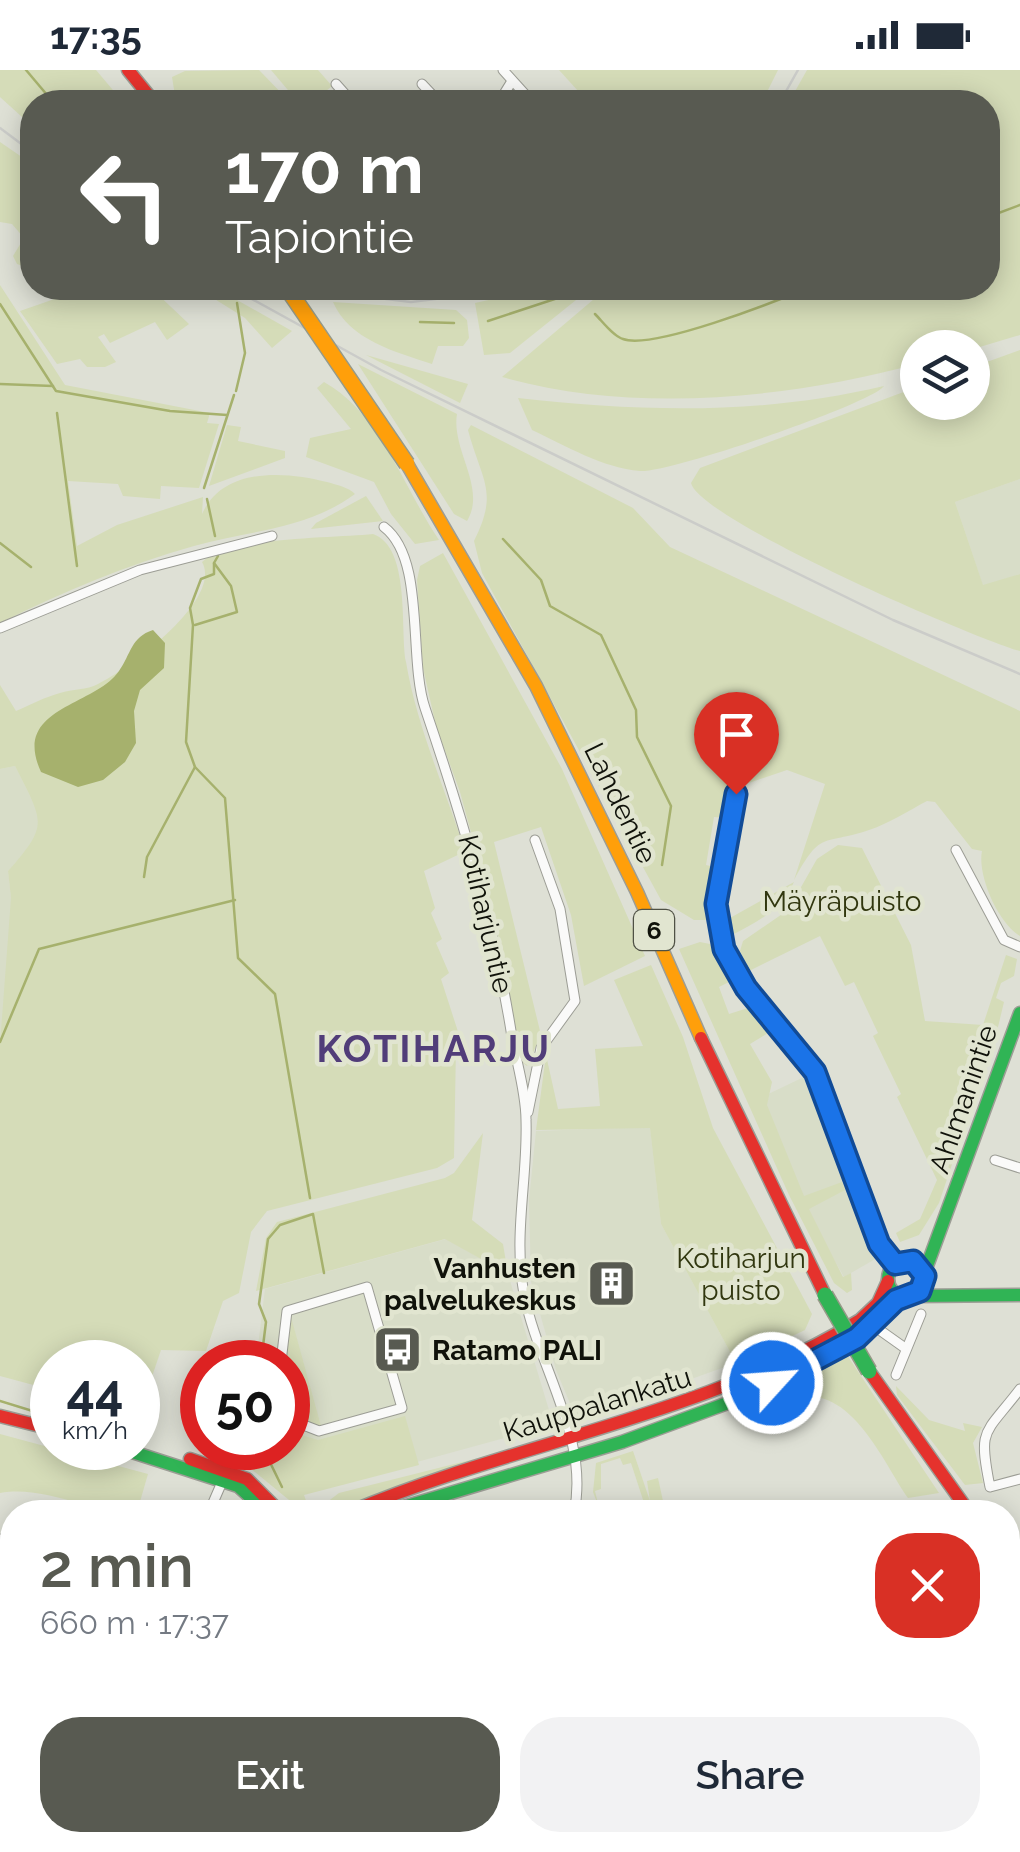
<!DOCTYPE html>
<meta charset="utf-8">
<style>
:root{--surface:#fff;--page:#f2f2f3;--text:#1f2937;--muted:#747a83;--accent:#585a51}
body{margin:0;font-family:Raleway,sans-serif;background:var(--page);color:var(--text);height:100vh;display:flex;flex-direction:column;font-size:38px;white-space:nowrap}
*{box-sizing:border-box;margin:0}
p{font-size:32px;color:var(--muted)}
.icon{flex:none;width:55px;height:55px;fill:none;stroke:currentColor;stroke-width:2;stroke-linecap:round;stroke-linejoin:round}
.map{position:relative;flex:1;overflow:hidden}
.drawer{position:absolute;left:0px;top:1430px;width:1020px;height:352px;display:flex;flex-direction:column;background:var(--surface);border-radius:40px 40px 0 0;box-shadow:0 5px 25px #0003}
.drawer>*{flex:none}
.hud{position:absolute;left:20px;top:20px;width:980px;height:210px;border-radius:40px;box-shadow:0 5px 25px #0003;background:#585a51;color:#fff;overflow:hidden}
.controls{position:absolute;left:900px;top:260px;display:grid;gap:20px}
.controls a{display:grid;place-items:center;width:90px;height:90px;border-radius:50%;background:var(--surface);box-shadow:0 5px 25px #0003;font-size:50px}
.speed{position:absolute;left:30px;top:1270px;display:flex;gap:20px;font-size:50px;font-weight:700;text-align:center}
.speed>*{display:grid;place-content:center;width:130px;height:130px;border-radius:50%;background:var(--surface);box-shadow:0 5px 25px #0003;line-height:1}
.speed small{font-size:25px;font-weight:400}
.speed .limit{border:15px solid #d22;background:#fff;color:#111}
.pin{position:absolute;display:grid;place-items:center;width:85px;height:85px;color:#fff;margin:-102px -42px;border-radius:50% 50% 50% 0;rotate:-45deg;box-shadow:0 0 10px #0007}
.pin .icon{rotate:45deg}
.me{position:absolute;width:110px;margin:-55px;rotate:64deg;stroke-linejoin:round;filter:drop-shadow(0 0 8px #0008)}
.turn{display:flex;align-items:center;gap:35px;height:210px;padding:0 40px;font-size:45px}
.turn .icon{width:130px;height:130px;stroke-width:2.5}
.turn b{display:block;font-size:70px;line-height:85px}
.round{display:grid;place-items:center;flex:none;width:105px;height:105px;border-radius:40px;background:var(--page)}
.overview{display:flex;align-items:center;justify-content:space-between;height:170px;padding:0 40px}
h1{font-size:60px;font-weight:600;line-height:75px;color:var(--accent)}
.button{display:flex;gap:20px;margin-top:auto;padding:20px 40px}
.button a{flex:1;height:115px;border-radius:40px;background:var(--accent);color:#fff;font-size:40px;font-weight:600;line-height:115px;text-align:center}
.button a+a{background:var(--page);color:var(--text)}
.status{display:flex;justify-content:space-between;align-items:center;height:70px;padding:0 50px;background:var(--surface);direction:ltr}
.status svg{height:28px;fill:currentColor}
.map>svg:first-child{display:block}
.built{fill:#d8ddc8}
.green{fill:#d5dcb8}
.water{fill:#a6b16d}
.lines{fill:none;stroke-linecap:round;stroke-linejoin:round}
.stream{stroke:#a6b16d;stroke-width:2.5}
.street-casing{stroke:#9c9d95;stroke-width:11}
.fast-casing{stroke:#9c9d95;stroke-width:15}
.slow-casing{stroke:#9c9d95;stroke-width:15}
.jam-casing{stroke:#9c9d95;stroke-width:15}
.street{stroke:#fafaf9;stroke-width:9}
.fast{stroke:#30b455;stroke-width:12}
.slow{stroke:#ff9f0a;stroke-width:12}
.jam{stroke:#e5322d;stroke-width:12}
.rail{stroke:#cbccc9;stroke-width:2.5}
.fast-bridge-casing{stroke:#969a88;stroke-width:18;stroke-linecap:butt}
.slow-bridge-casing{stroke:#969a88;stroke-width:18;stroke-linecap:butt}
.fast-bridge{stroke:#30b455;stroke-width:15}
.slow-bridge{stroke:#ff9f0a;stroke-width:15}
.route-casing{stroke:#114b97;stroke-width:25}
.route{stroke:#1a73e8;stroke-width:18}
.labels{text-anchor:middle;stroke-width:9;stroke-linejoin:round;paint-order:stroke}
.shield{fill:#e1e5d0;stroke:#4f5145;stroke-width:2.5}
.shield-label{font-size:25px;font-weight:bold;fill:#10120a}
.street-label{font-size:28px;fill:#10120a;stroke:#e1e5d0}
.park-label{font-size:28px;fill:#31370f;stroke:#e1e5d0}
.poi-label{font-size:28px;font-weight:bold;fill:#10120a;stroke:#e1e5d0;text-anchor:end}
.district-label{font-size:38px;font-weight:bold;letter-spacing:2.5px;fill:#513d79;stroke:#e1e5d0}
</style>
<div class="status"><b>17:35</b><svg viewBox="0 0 49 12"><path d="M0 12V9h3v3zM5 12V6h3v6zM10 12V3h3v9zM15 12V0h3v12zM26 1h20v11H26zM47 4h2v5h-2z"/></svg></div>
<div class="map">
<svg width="1020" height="1782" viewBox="0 0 1020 1782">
<rect width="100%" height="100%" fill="#dee0d5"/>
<g class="built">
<path d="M1020 409V504L983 516 955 432Z"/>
<path d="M15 696 39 744 37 768 8 801 19 900 0 1017V699Z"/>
<path d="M806 1006 822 1034 851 1127 877 1188 844 1207 815 1156 762 1027Z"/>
<path d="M650 1057 661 1154 736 1293 577 1350 556 1300 531 1212 529 1130 536 1061Z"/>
<path d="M446 1169 508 1204 552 1350 548 1356 293 1426 288 1292H256L265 1219Z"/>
</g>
<g class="green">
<path d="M0 0H96L123 32H32V56L0 27Z"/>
<path d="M259 0 290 32H176L172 7 185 1Z"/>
<path d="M271 0H318L332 16 313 32H298Z"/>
<path d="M559 0H778L762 32H588Z"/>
<path d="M807 0H1020V265L973 279 918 278 917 294C786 329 634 344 502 307L607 218H988V32H789Z"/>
<path d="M0 72 32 94V199L17 194 13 186 24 168 12 154 0 152Z"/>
<path d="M0 215 65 315 210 343 207 353 219 354 199 418 161 416 160 429 123 426 118 414 68 411 77 476 117 455 203 427 202 444C223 397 285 401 327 412 337 415 348 417 355 424 306 460 250 460 194 476 126 495 63 522 0 553Z"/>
<path d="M86 218H151L189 254 167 270 155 252 110 273 104 264 98 267 116 292 105 297H87L80 289 57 294 20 241Z"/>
<path d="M197 218H216L292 261 272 278 245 248Z"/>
<path d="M543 218H591L510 283 484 285 475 233Z"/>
<path d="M333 232 456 240 467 250 469 268 463 276H438L432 294C396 282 349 270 333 232Z"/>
<path d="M1020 280V409L955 432 983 515 1020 504V581C973 568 699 449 691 413L700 398 917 317 918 332H972L973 297Z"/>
<path d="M366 285 468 314 460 333Z"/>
<path d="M358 294 457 344C451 380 487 418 467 451L454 444Z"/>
<path d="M324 312C381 344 403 417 439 470L415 474 391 444 374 412 306 387 310 368 351 359 317 318Z"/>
<path d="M884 316C873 333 670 403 640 401 603 398 566 376 532 360L518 328C643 342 761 345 884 316Z"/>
<path d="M227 355 241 357 238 371 285 381V388L209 416Z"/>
<path d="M471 355 633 438 670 477 1020 641V866C998 853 977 805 982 781L972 779 935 732 927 731C908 741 888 754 869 760 821 776 822 759 794 810L825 714 787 700 743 715 734 713 725 748 714 747 706 795 714 797 716 850H694L661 830 482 503 474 471C499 421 482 412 468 360Z"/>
<path d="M366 426 383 451 311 459 316 453Z"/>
<path d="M373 464C411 477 400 560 406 592 416 652 442 712 461 769L462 783 424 801 435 838 431 843 442 869 436 873 449 903 441 909 462 974 456 977 454 1088 437 1098 267 1141 251 1162 239 1223 223 1231 206 1281 161 1280 142 1336 138 1337V1292H52V1320L0 1306V974L11 828 8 801C51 753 42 751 15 696L0 699V615L16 641C30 635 45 627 60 623 72 619 87 620 98 614 130 598 223 529 202 492 228 467 335 468 373 464Z"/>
<path d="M443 483 562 699 645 886 584 916 571 845 541 757 494 772 541 965 527 996 522 992 489 828 460 722 436 656 423 598 417 510 420 496Z"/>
<path d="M838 775 862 778 911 875 925 951 983 955 1006 885 1017 889 1014 906 1001 913 996 928 1004 932 998 957 939 1133 919 1165 900 1172 896 1163 920 1149 937 1110 897 1027 901 1024 873 966 878 963 854 912 845 916 820 866 749 901 740 881 743 871 788 840 817 789Z"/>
<path d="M794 812C781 840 759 851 732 865L730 848Z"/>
<path d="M700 872 710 874 733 910 719 917 729 944 751 937 773 960 750 974 772 1012 767 1035 804 1126 842 1112 845 1120 809 1139 843 1207 851 1203 852 1220 847 1223 834 1213 789 1125 679 879Z"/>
<path d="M651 895 683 967 713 1058 812 1244 805 1260 736 1293 661 1154 650 1058 536 1060 546 985 558 1039 600 1036 595 979 643 976 614 910Z"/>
<path d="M483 1063 472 1150 503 1174 508 1204 445 1169 256 1221 266 1168 277 1152 445 1108 454 1103Z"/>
<path d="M291 1247 321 1356 291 1347 288 1292H284Z"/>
<path d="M845 1282 939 1423 908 1428C883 1392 853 1318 799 1327 779 1330 758 1337 738 1338L740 1333Z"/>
<path d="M896 1316 929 1350 965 1361 963 1353 982 1357 973 1373 983 1413 965 1415 897 1325Z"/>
<path d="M405 1346 419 1395 304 1425 308 1436 300 1439 234 1385 233 1378H288V1361L318 1370Z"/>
<path d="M0 1364 148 1404 137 1442C86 1443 47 1415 0 1423Z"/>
<path d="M633 1381 650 1431 647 1411 658 1408 663 1431 651 1434 654 1442H642L646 1439 631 1393 623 1395 620 1388 601 1394V1419L595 1421 599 1438 593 1422 596 1393Z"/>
<path d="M494 1384 332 1442H314L339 1423Z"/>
<path d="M1008 1540 1020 1553V1782H393L391 1770H1008Z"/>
</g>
<path class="water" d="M153 560 165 573 164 598 140 620 134 641 136 673 125 692 103 710 78 717 41 702C11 637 94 637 119 601 131 584 131 567 153 560Z"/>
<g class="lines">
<g class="stream">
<path d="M26 0 53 32"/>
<path d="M988 147 1020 135"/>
<path d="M0 234 56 321 170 341 227 345"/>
<path d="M595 244C603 252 613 266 623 269 653 280 774 232 808 218"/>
<path d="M488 251 579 221"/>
<path d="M420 252 454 253"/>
<path d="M0 314 53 316"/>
<path d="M236 321 245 283 237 233"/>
<path d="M57 343 77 496"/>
<path d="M204 418 234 325"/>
<path d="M207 429 215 466"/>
<path d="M503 469 541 510 550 536 601 565 636 640 637 667 671 736 662 795"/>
<path d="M0 473 31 497"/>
<path d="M214 493V504L201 509 190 538 193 555 186 672 195 697 225 728 238 888 275 924 310 1128"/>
<path d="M195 555 237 542 231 516 214 493 218 486"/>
<path d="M144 807 147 787 195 697"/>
<path d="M0 972 39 879 235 830"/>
<path d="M261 1292 266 1252 259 1234 268 1169 280 1155 313 1144 324 1203"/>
<path d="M0 1331 52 1347"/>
<path d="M263 1378 282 1417"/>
</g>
<defs>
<g id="street">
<path d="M503 0 532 32"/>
<path d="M336 14 352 32"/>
<path d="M422 14 439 32"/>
<path d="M499 32 512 11"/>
<path d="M384 457C426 489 408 588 425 638 462 747 494 853 512 967 517 994 526 1023 526 1050 528 1108 513 1165 524 1224 538 1296 590 1369 574 1442"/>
<path d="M0 558 140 500 272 466"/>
<path d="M736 724C720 796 701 865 753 927 780 959 809 987 826 1025 851 1082 855 1144 895 1194"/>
<path d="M956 780 1004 870 1020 877"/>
<path d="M528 1042 541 978 575 931 560 839 535 770"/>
<path d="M995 1090 1020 1098"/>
<path d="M874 1256 905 1278"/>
<path d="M281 1292 287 1241 367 1217 402 1338 319 1361 288 1349"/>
<path d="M896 1305 921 1244"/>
<path d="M1020 1319C984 1366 978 1357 990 1417L1020 1409"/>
<path d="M216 1401 222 1378"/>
<path d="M209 1442 229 1396 231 1378"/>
<path d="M0 1469 12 1472"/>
<path d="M0 1665 12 1685"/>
<path d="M65 1770 72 1782"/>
<path d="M177 1770 184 1782"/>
<path d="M336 1770 338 1782"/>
<path d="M205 1782 225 1770"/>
</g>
<g id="fast">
<circle cx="906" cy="1209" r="18"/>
<path d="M924 1204 1020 943"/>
<path d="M914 1226 1020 1225"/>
<path d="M120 1378 238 1416 267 1442"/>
<path d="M387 1442 622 1372 725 1334 857 1268 903 1227"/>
<path d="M0 1668 12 1660"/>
</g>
<g id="slow">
<path d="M407 394 536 616 637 822 701 968"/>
<path d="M0 1653 12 1645"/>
</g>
<g id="jam">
<path d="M128 0 154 32"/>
<path d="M701 968 825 1225"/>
<path d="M869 1301 969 1442"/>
<path d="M0 1346 52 1359"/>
<path d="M190 1389 247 1409 280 1442"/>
<path d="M350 1442C518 1371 702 1347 860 1250L878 1233 888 1211"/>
<path d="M1008 1490 1020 1505"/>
</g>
</defs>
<use href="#street" class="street-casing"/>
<use href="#fast" class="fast-casing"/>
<use href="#slow" class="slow-casing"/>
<use href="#jam" class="jam-casing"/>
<use href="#street" class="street"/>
<use href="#fast" class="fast"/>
<use href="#slow" class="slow"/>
<use href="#jam" class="jam"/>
<g class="rail">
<path d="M780 32 798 0"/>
<path d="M0 58 32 82"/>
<path d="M232 218 381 300 893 550 1020 604"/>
<path d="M297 218 411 232 522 218"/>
</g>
<defs>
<path id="fast-bridge" d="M825 1225 869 1301"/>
<path id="slow-bridge" d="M287 218 407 394"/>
</defs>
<use href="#fast-bridge" class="fast-bridge-casing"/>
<use href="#slow-bridge" class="slow-bridge-casing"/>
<use href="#fast-bridge" class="fast-bridge"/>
<use href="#slow-bridge" class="slow-bridge"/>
</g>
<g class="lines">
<defs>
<path id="route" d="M736 724 716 834 724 879 746 918 815 1002 879 1174 895 1194 913 1191 925 1206 920 1221 896 1230 857 1268 772 1313"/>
</defs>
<use href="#route" class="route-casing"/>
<use href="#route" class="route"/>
</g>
<defs>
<symbol id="building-square" viewBox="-11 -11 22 22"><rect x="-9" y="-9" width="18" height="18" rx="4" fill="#585a51" stroke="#e1e5d0"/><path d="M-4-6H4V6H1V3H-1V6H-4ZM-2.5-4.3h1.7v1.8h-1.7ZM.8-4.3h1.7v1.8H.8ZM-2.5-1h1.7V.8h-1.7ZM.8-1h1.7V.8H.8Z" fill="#fff"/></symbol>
<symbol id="bus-square" viewBox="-11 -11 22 22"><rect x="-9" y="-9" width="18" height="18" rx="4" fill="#585a51" stroke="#e1e5d0"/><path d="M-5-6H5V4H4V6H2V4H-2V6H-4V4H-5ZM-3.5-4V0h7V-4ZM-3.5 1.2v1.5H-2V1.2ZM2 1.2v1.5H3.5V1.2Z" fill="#fff"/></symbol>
</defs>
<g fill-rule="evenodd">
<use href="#building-square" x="584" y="1186" width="55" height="55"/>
<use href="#bus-square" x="370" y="1252" width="55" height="55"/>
</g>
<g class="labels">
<rect class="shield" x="634" y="840" width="40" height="40" rx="8"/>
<g class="shield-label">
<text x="654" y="869">6</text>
</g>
<g class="street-label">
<text transform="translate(621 733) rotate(64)" y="10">Lahdentie</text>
<text transform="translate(486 844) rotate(77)" y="10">Kotiharjuntie</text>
<text transform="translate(963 1029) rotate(-71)" y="10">Ahlmanintie</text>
<text transform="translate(597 1334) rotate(-17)" y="10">Kauppalankatu</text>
</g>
<g class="park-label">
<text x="842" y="841">Mäyräpuisto</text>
<text x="741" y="1198">Kotiharjun<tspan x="741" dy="32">puisto</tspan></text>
</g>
<g class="poi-label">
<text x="576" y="1208">Vanhusten<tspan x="576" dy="32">palvelukeskus</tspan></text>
<text x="432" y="1290" text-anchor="start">Ratamo PALI</text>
</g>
<g class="district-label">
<text x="434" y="992">KOTIHARJU</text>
</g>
</g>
</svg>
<div class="controls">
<a><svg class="icon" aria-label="layers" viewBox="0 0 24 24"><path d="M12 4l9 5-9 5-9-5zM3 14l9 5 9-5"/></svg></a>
</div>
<div class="speed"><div>44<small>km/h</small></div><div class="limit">50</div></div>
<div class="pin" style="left:736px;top:724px;background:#d93025"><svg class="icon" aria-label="arrive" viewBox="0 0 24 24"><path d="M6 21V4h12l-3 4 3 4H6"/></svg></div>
<svg class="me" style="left:772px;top:1313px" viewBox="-20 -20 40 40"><circle r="17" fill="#1a73e8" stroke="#fff" stroke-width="3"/><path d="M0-11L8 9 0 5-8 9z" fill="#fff"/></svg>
<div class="hud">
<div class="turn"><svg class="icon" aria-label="left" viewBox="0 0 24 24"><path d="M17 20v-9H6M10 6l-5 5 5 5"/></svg><div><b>170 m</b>Tapiontie</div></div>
</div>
<section class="drawer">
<div class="overview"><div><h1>2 min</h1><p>660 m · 17:37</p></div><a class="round" style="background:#d93025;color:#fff"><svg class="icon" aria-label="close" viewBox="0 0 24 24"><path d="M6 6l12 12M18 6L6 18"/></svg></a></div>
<div class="button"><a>Exit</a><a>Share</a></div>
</section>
</div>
